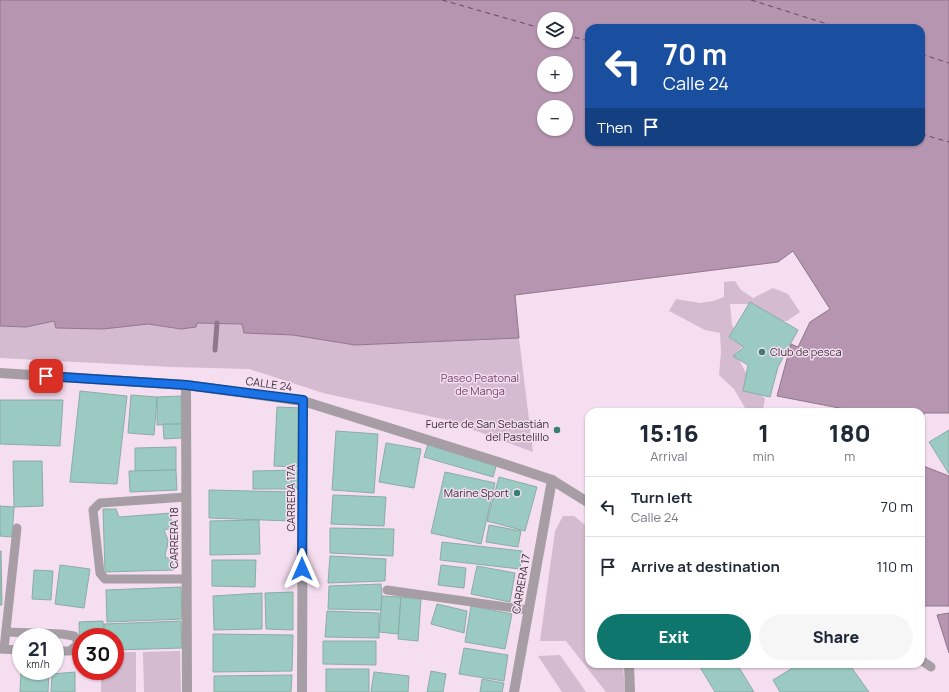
<!DOCTYPE html>
<meta charset="utf-8">
<style>
:root{--surface:#fff;--page:#f6f6f7;--text:#1f2937;--muted:#747a83;--line:#e0e1e3;--accent:#0f766e}
body{margin:0;font-family:Manrope,sans-serif;background:var(--page);color:var(--text);height:100vh;display:flex;flex-direction:column;font-size:15px;white-space:nowrap}
*{box-sizing:border-box;margin:0}
p{font-size:13px;color:var(--muted)}
.icon{flex:none;width:22px;height:22px;fill:none;stroke:currentColor;stroke-width:2;stroke-linecap:round;stroke-linejoin:round}
.map{position:relative;flex:1;overflow:hidden}
.side{position:absolute;left:585px;top:408px;width:340px;height:260px;display:flex;flex-direction:column;background:var(--surface);border-radius:12px;box-shadow:0 1px 3px #0004}
.side>*{flex:none}
.banner{position:absolute;left:585px;top:24px;width:340px;height:122px;border-radius:12px;box-shadow:0 1px 3px #0004;background:#1a4fa0;color:#fff;overflow:hidden}
.fabs{position:absolute;left:537px;top:12px;display:grid;gap:8px}
.fabs a{display:grid;place-items:center;width:36px;height:36px;border-radius:50%;background:var(--surface);box-shadow:0 1px 3px #0004;font-size:20px}
.speed{position:absolute;left:12px;top:628px;display:flex;gap:8px;font-size:20px;font-weight:700;text-align:center}
.speed>*{display:grid;place-content:center;width:52px;height:52px;border-radius:50%;background:var(--surface);box-shadow:0 1px 3px #0004;line-height:1}
.speed small{font-size:10px;font-weight:400}
.speed .limit{border:6px solid #d22;background:#fff;color:#111}
.pin{position:absolute;display:grid;place-items:center;width:34px;height:34px;color:#fff;margin:-17px;border-radius:8px;box-shadow:0 2px 6px #0006}
.me{position:absolute;width:44px;margin:-22px;rotate:0deg;stroke-linejoin:round;filter:drop-shadow(0 0 3px #0008)}
.turn{display:flex;align-items:center;gap:14px;height:84px;padding:0 12px;font-size:18px}
.turn .icon{width:52px;height:52px;stroke-width:2.5}
.turn b{display:block;font-size:28px;line-height:34px}
.then{display:flex;align-items:center;height:38px;padding:0 12px;background:#0003;gap:8px;font-size:15px}
.eta{display:flex;justify-content:space-evenly;align-items:center;height:68px;text-align:center}
.eta b{font-size:24px;font-weight:800;line-height:28px}
.button{display:flex;gap:8px;margin-top:auto;padding:8px 12px}
.button a{flex:1;height:46px;border-radius:24px;background:var(--accent);color:#fff;font-size:16px;font-weight:800;line-height:46px;text-align:center}
.button a+a{background:var(--page);color:var(--text)}
ul{padding:0;list-style:none}
li{display:flex;align-items:center;gap:12px;height:60px;padding:0 12px;border-top:1px solid var(--line)}
li div{flex:1}
li b{display:block;font-size:15px}
li em{font-style:normal}
.map>svg:first-child{display:block}
.green{fill:#d4bbcf}
.water{fill:#b595af;stroke:#90778b;fill-rule:evenodd}
.lines{fill:none;stroke-linecap:round;stroke-linejoin:round}
.stream{stroke:#90778b;stroke-width:5}
.ferry{stroke:#704369;stroke-width:1;stroke-dasharray:5 4;stroke-linecap:butt}
.building{fill:#9acac1;stroke:#8caca6}
.service{stroke:#a69da5;stroke-width:9}
.minor{stroke:#a69da5;stroke-width:10}
.route-casing{stroke:#114b97;stroke-width:10}
.route{stroke:#1a73e8;stroke-width:7}
.poi-dot{fill:#397e73;stroke:#f6def1;stroke-width:1.5}
.labels{text-anchor:middle;stroke-width:3;stroke-linejoin:round;paint-order:stroke}
.poi-label{font-size:11px;fill:#393037;stroke:#f6def1;text-anchor:end}
.park-label{font-size:11px;fill:#71446b;stroke:#f6def1}
.street-label{font-size:11px;fill:#393037;stroke:#f6def1}
</style>
<div class="map">
<svg width="949" height="692" viewBox="0 0 949 692">
<rect width="100%" height="100%" fill="#f6def1"/>
<g class="green">
<path d="M735 281 741 290 753 298 773 288 788 294 800 312 787 321H769L750 304H730L732 325 744 345 736 353 755 392 765 398 763 410 745 408 734 389 719 375 721 352 720 333 705 330 669 311 676 299 700 303 713 301 724 297V282Z"/>
<path d="M55 321 57 328 103 329 148 324 181 329 197 323 242 324 244 333 293 335 355 345 519 338 533 452 447 420 323 393 249 369 172 367 0 358V326L26 327Z"/>
<path d="M563 516H574L589 528V664H623L625 692H606L566 641H540L555 531Z"/>
<path d="M180 651 181 692H144L143 652Z"/>
<path d="M115 652H136V692H101V671H115Z"/>
<path d="M560 655 586 692H562L538 656Z"/>
</g>
<g class="water">
<path d="M0 0H949V413H924L922 424 921 423V412H860L777 396 791 344 798 347 810 322 830 309 793 251 778 262 515 295 519 338 355 345 293 335 244 333 242 324 197 323 196 327 181 329 148 324 103 329 56 328 54 321 26 327 0 326ZM544 19H566V41H544ZM589 28H921V142H589ZM544 63H566V85H544ZM544 107H566V129H544Z"/>
<path d="M921 465 949 476V606H921Z"/>
<path d="M949 613V653L937 615Z"/>
</g>
<g class="lines">
<path class="stream" d="M215 350 217 323"/>
<g class="ferry">
<path d="M442 0 544 29"/>
<path d="M751 0 840 28"/>
<path d="M566 35 589 41"/>
<path d="M921 54 949 63"/>
<path d="M921 134 949 142"/>
</g>
</g>
<g class="building">
<path d="M750 302 798 330 778 367 770 397 743 391 748 365 733 356 744 347 729 337Z"/>
<path d="M80 391 127 396 117 484 70 482Z"/>
<path d="M131 395 157 397 154 435 128 433Z"/>
<path d="M181 396 182 424 157 425V397Z"/>
<path d="M0 400H63L60 446 0 444Z"/>
<path d="M277 407 301 408 298 467 274 466Z"/>
<path d="M163 424H182V438L164 439Z"/>
<path d="M949 430V474L929 442Z"/>
<path d="M336 431 378 434 374 493 332 490Z"/>
<path d="M386 443 421 449 414 488 379 482Z"/>
<path d="M428 444 497 463 493 477 424 457Z"/>
<path d="M176 447V470L135 471V448Z"/>
<path d="M13 461H42L43 506 14 507Z"/>
<path d="M176 470 177 490 130 492 129 471Z"/>
<path d="M298 470V489H253V471Z"/>
<path d="M445 472 495 483 481 544 431 533Z"/>
<path d="M499 477 537 487 525 531 487 521Z"/>
<path d="M209 490 292 492 291 521 209 518Z"/>
<path d="M333 495 386 497 384 526 331 524Z"/>
<path d="M0 506 14 507 12 537 0 536Z"/>
<path d="M103 509H116L119 517 171 513V519L175 526 171 531 168 529 164 530 168 540 167 548 165 554 166 558H169L172 557 171 555 175 557 173 564 174 570 105 572Z"/>
<path d="M259 520 260 554 210 555V521Z"/>
<path d="M489 525 521 531 518 547 486 542Z"/>
<path d="M330 528 394 529 393 556 330 553Z"/>
<path d="M442 542 522 551 520 569 440 560Z"/>
<path d="M0 551H1L2 605H0Z"/>
<path d="M330 556 386 559 385 581 328 583Z"/>
<path d="M212 560H256L255 587 212 586Z"/>
<path d="M60 565 90 569 84 608 55 604Z"/>
<path d="M441 565 466 568 464 588 438 585Z"/>
<path d="M477 566 515 573 510 602 471 594Z"/>
<path d="M34 570 53 571 51 600 32 599Z"/>
<path d="M381 584 382 596 381 610 328 609 329 586Z"/>
<path d="M181 587 182 619 107 622 106 590Z"/>
<path d="M293 592V630L266 629 265 593Z"/>
<path d="M262 593V629L214 630 213 596Z"/>
<path d="M382 596 401 597 398 634 379 632Z"/>
<path d="M401 597 421 599 418 641 398 639Z"/>
<path d="M437 604 467 611 464 633 431 624Z"/>
<path d="M471 606 512 614 505 649 465 642Z"/>
<path d="M327 611 379 613V638L325 637Z"/>
<path d="M103 621 104 637H81V654H80L79 622Z"/>
<path d="M181 621 182 648 115 650V637H105L104 624Z"/>
<path d="M213 634 293 635 292 671 213 672Z"/>
<path d="M323 641H376V665L323 664Z"/>
<path d="M464 648 508 655 504 681 459 674Z"/>
<path d="M698 664H737L754 692H715Z"/>
<path d="M799 664H849L869 692H780L773 680Z"/>
<rect x="326" y="669" width="43" height="23"/>
<path d="M21 671H35L49 673 48 692H20Z"/>
<path d="M431 671 446 674 443 692H427Z"/>
<path d="M75 672V692H51L52 674Z"/>
<path d="M374 672 409 676 408 692H371Z"/>
<path d="M292 675 291 692H214V676Z"/>
<path d="M482 679 504 683 502 692H480Z"/>
</g>
<g class="lines">
<g class="service">
<path d="M186 497 100 503 93 510 100 573 105 579H187"/>
<path d="M387 590 528 610"/>
<path d="M6 632 62 634 74 636 77 640 78 644 70 651H55"/>
<path d="M0 649 21 650"/>
<path d="M4 649 17 528"/>
<path d="M921 660 931 667"/>
</g>
<g class="minor">
<path d="M0 373 186 385 303 401 498 462 552 480 589 503"/>
<path d="M186 385 187 692"/>
<path d="M629 664 630 692"/>
<path d="M302 692 303 401"/>
<path d="M514 692 552 480"/>
</g>
</g>
<g class="lines">
<defs>
<path id="route" d="M46 376 186 385 303 400 302 569"/>
</defs>
<use href="#route" class="route-casing"/>
<use href="#route" class="route"/>
</g>
<g class="poi-dot">
<circle cx="762" cy="352" r="4"/>
<circle cx="557" cy="430" r="4"/>
<circle cx="517" cy="493" r="4"/>
</g>
<g class="labels">
<g class="poi-label">
<text x="770" y="356" text-anchor="start">Club de pesca</text>
<text x="549" y="428">Fuerte de San Sebastián<tspan x="549" dy="13">del Pastelillo</tspan></text>
<text x="509" y="497">Marine Sport</text>
</g>
<g class="park-label">
<text x="480" y="382">Paseo Peatonal<tspan x="480" dy="13">de Manga</tspan></text>
</g>
<g class="street-label">
<text transform="translate(269 384) rotate(8)" y="4">CALLE 24</text>
<text transform="translate(291 498) rotate(-90)" y="4">CARRERA 17A</text>
<text transform="translate(174 538) rotate(-90)" y="4">CARRERA 18</text>
<text transform="translate(521 584) rotate(-80)" y="4">CARRERA 17</text>
</g>
</g>
</svg>
<div class="fabs">
<a><svg class="icon" aria-label="layers" viewBox="0 0 24 24"><path d="M12 4l9 5-9 5-9-5zM3 14l9 5 9-5"/></svg></a>
<a>+</a>
<a>−</a>
</div>
<div class="speed"><div>21<small>km/h</small></div><div class="limit">30</div></div>
<div class="pin" style="left:46px;top:376px;background:#d93025"><svg class="icon" aria-label="arrive" viewBox="0 0 24 24"><path d="M6 21V4h12l-3 4 3 4H6"/></svg></div>
<svg class="me" style="left:302px;top:569px" viewBox="-20 -20 40 40"><path d="M0-17L14 15 0 8-14 15z" fill="#1a73e8" stroke="#fff" stroke-width="4"/></svg>
<div class="banner">
<div class="turn"><svg class="icon" aria-label="left" viewBox="0 0 24 24"><path d="M17 20v-9H6M10 6l-5 5 5 5"/></svg><div><b>70 m</b>Calle 24</div></div>
<div class="then">Then<svg class="icon" aria-label="arrive" viewBox="0 0 24 24"><path d="M6 21V4h12l-3 4 3 4H6"/></svg></div>
</div>
<section class="side">
<div class="eta">
<div><b>15:16</b><p>Arrival</p></div>
<div><b>1</b><p>min</p></div>
<div><b>180</b><p>m</p></div>
</div>
<ul>
<li><svg class="icon" aria-label="left" viewBox="0 0 24 24"><path d="M17 20v-9H6M10 6l-5 5 5 5"/></svg><div><b>Turn left</b><p>Calle 24</p></div><em>70 m</em></li>
<li><svg class="icon" aria-label="arrive" viewBox="0 0 24 24"><path d="M6 21V4h12l-3 4 3 4H6"/></svg><div><b>Arrive at destination</b></div><em>110 m</em></li>
</ul>
<div class="button"><a>Exit</a><a>Share</a></div>
</section>
</div>
